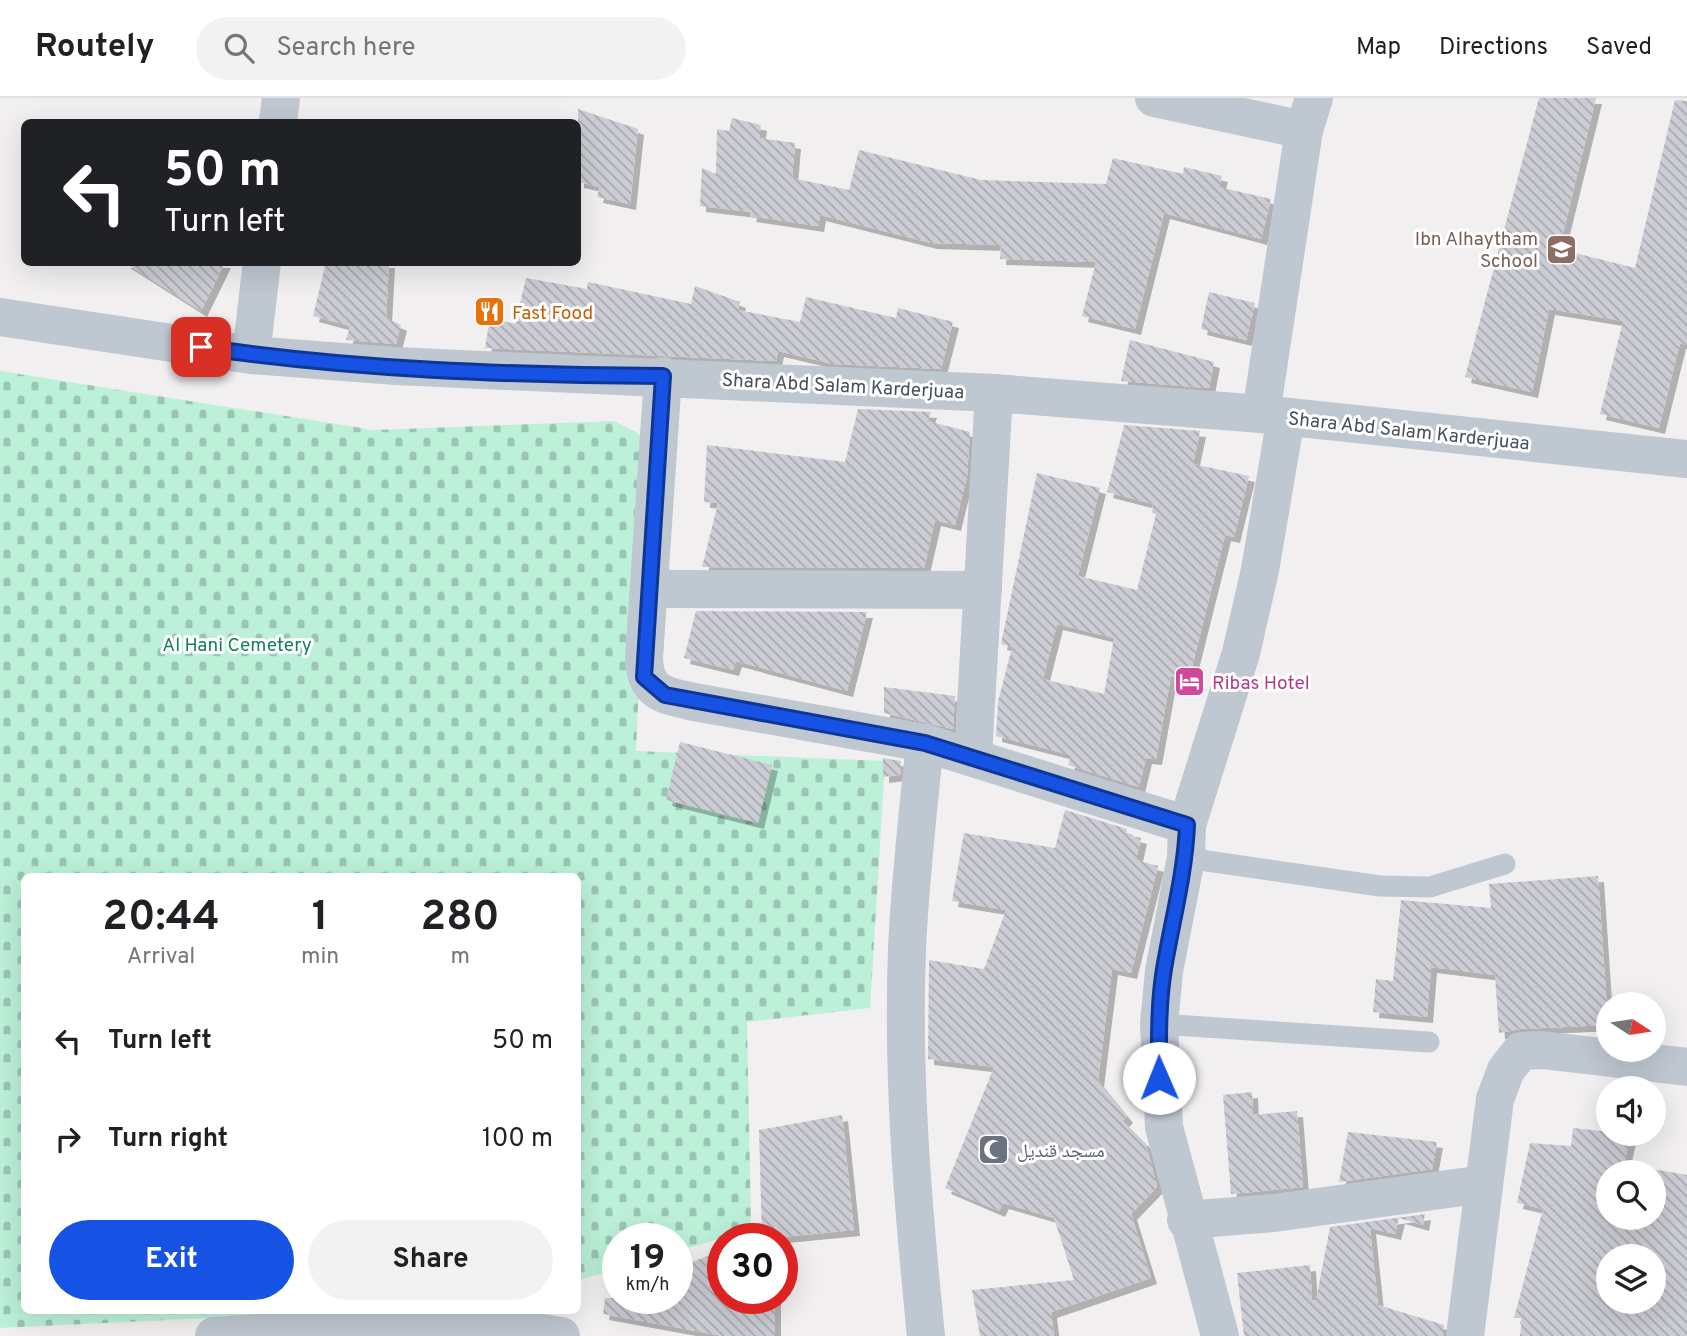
<!DOCTYPE html>
<meta charset="utf-8">
<style>
:root{--surface:#fff;--page:#f2f2f2;--text:#202124;--muted:#757577;--line:#e0e0e0;--accent:#1653e4}
body{margin:0;font-family:Overpass,"Noto Naskh Arabic",sans-serif;background:var(--page);color:var(--text);height:100vh;display:flex;flex-direction:column;font-size:26px;white-space:nowrap}
*{box-sizing:border-box;margin:0}
p{font-size:23px;color:var(--muted)}
.icon{flex:none;width:38px;height:38px;fill:none;stroke:currentColor;stroke-width:2;stroke-linecap:round;stroke-linejoin:round}
.map{position:relative;flex:1;overflow:hidden}
.panel{position:absolute;left:21px;top:775px;width:560px;height:441px;display:flex;flex-direction:column;background:var(--surface);border-radius:10px;box-shadow:0 7px 28px #0002}
.panel>*{flex:none}
.guide{position:absolute;left:21px;top:21px;width:560px;height:147px;border-radius:10px;box-shadow:0 7px 28px #0002;background:#202124;color:#fff;overflow:hidden}
.needle{width:46px;rotate:102deg}
.controls{position:absolute;left:1596px;top:894px;display:grid;gap:14px}
.controls a{display:grid;place-items:center;width:70px;height:70px;border-radius:50%;background:var(--surface);box-shadow:0 7px 28px #0002;font-size:35px}
.speed{position:absolute;left:602px;top:1125px;display:flex;gap:14px;font-size:35px;font-weight:700;text-align:center}
.speed>*{display:grid;place-content:center;width:91px;height:91px;border-radius:50%;background:var(--surface);box-shadow:0 7px 28px #0002;line-height:1}
.speed small{font-size:18px;font-weight:400}
.speed .limit{border:10px solid #d22;background:#fff;color:#111}
.pin{position:absolute;display:grid;place-items:center;width:60px;height:60px;color:#fff;margin:-30px;border-radius:14px;box-shadow:0 4px 10px #0006}
.me{position:absolute;width:77px;margin:-38px;rotate:359deg;stroke-linejoin:round;filter:drop-shadow(0 0 5px #0008)}
.turn{display:flex;align-items:center;gap:24px;height:147px;padding:0 28px;font-size:32px}
.turn .icon{width:91px;height:91px;stroke-width:2.5}
.turn b{display:block;font-size:49px;line-height:60px}
.eta{display:flex;justify-content:space-evenly;align-items:center;height:119px;text-align:center}
.eta b{font-size:42px;font-weight:700;line-height:49px}
.action{display:flex;gap:14px;margin-top:auto;padding:14px 28px}
.action a{flex:1;height:80px;border-radius:42px;background:var(--accent);color:#fff;font-size:28px;font-weight:700;line-height:80px;text-align:center}
.action a+a{background:var(--page);color:var(--text)}
ul{padding:0;list-style:none}
li{display:flex;align-items:center;gap:21px;height:98px;padding:0 28px}
li div{flex:1}
li b{display:block;font-size:26px}
li em{font-style:normal}
header{display:flex;align-items:center;gap:42px;box-sizing:border-box;height:98px;padding:0 35px;background:var(--surface);border-bottom:2px solid var(--line)}
header strong{font-size:33px}
nav{display:flex;gap:38px;margin-inline-start:auto;font-size:24px}
.search{width:490px;height:63px;background:var(--page);display:flex;align-items:center;gap:18px;box-sizing:border-box;padding:0 24px;border-radius:38px;color:var(--muted);font-size:26px}
.map>svg:first-child{display:block}
.cemetery{fill:url(#cemetery-stones)}
.building{fill:url(#building-back-hatch);fill-rule:evenodd;filter:url(#shadow)}
.lines{fill:none;stroke-linecap:round;stroke-linejoin:round}
.service{stroke:#bfc7d1;stroke-width:21}
.minor{stroke:#bfc7d1;stroke-width:38}
.route-casing{stroke:#0e3694;stroke-width:18}
.route{stroke:#1653e4;stroke-width:12}
.labels{text-anchor:middle;stroke-width:6;stroke-linejoin:round;paint-order:stroke}
.education-label{font-size:19px;fill:#785e54;stroke:#fff;text-anchor:end}
.food-label{font-size:19px;fill:#c56008;stroke:#fff;text-anchor:start}
.street-label{font-size:19px;fill:#474f5d;stroke:#fff}
.park-label{font-size:19px;fill:#16805a;stroke:#fff}
.hotel-label{font-size:19px;fill:#b23c85;stroke:#fff;text-anchor:start}
.worship-label{font-size:19px;fill:#5b616d;stroke:#fff;text-anchor:start}
</style>
<header>
<strong>Routely</strong>
<div class="search"><svg class="icon" aria-label="search" viewBox="0 0 24 24"><circle cx="10" cy="10" r="6"/><path d="M15 15l6 6"/></svg>Search here</div>
<nav><a>Map</a><a>Directions</a><a>Saved</a></nav>
</header>
<div class="map">
<svg width="1687" height="1238" viewBox="0 0 1687 1238">
<defs>
<pattern id="cemetery-stones" width="16" height="16" patternUnits="userSpaceOnUse" patternTransform="scale(1.75)"><rect width="16" height="16" fill="#bcf0d8"/><path d="M2 7V4a2 2 0 0 1 4 0v3zM10 15v-3a2 2 0 0 1 4 0v3z" fill="#9bc5b2"/></pattern>
<pattern id="building-back-hatch" width="6" height="6" patternUnits="userSpaceOnUse" patternTransform="scale(1.75)"><rect width="6" height="6" fill="#cccdd4"/><path d="M-1 5l2 2M0 0l6 6M5-1l2 2" fill="none" stroke="#a7a9af"/></pattern>
<filter id="shadow"><feDropShadow dx="6" dy="6" stdDeviation="0" flood-color="#0004"/></filter>
</defs>
<rect width="100%" height="100%" fill="#f1efef"/>
<path class="cemetery" d="M0 273 374 332 614 323 650 342 636 653 885 663 870 910 747 924 751 1132 677 1153V1141H618V1171L578 1182V779H24V1213H352L0 1230Z"/>
<g class="building">
<path d="M1539 0H1596L1559 151 1635 170 1675 2 1687 3V247L1680 245 1659 330 1600 316 1623 223 1549 211 1532 294 1465 279Z"/>
<path d="M578 11 638 31 630 106 597 99 600 89 578 84Z"/>
<path d="M732 20 761 27 759 40 795 45 792 80 849 92 859 52 981 82 1106 86 1113 60 1183 76 1184 69 1222 78 1219 89 1271 101 1261 141 1164 115 1135 231 1082 218 1096 164 1000 161 1001 147 931 145 820 117 818 128 750 118 751 114 700 108 702 70 716 76 717 31 729 33Z"/>
<path d="M124 164H225L201 213Z"/>
<path d="M326 164H389L386 220 401 227 396 246 346 242 350 228 313 218Z"/>
<path d="M526 180 587 191 588 184 691 206 695 188 740 204 738 212 800 224 806 199 896 220 898 210 953 224 941 271 833 266 778 253 776 263 485 250 490 220 515 226Z"/>
<path d="M1209 194 1255 205 1246 242 1201 231Z"/>
<path d="M1130 242 1214 264 1209 290 1121 283Z"/>
<path d="M858 311 931 314 928 323 970 334 967 378 955 427 935 422 924 470 702 469 718 405 704 404 707 347 845 364Z"/>
<path d="M1124 327 1200 333 1193 366 1249 378 1234 439 1225 437 1191 573 1182 572 1181 580 1171 578 1156 661 1146 660 1139 689 1068 667 1071 657 996 638 998 604 1012 549 1001 546 1002 541 1037 375 1100 390 1078 478 1137 492 1156 416 1152 415 1153 406 1107 394ZM1057 526 1114 540 1104 596 1043 581Z"/>
<path d="M696 513 867 514 847 593 736 563 733 572 684 560Z"/>
<path d="M884 589 955 598 953 631 884 615Z"/>
<path d="M680 644 772 667 758 725 666 702Z"/>
<path d="M883 660 901 663 900 677 883 679Z"/>
<path d="M1065 712 1127 731 1126 736 1141 740 1136 762 1158 768 1131 875 1112 871 1098 983 1127 1019 1123 1023 1146 1046 1157 1089 1131 1116 1151 1180 1051 1214 1054 1238H980L972 1192 1074 1182 1054 1120 1003 1105 999 1113 945 1090 994 969 928 961 929 862 984 871 1006 812 952 803 964 735 1055 750Z"/>
<path d="M1598 778 1608 927 1520 931 1499 935 1495 877 1431 869 1427 919 1373 914 1376 881 1393 883 1401 802 1491 810 1489 786Z"/>
<path d="M1252 994 1253 1017 1297 1013 1303 1089 1231 1096 1223 997Z"/>
<path d="M842 1017 854 1132 762 1141 759 1032Z"/>
<path d="M1573 1030 1631 1036 1624 1066 1687 1077V1238H1520L1522 1220H1514L1543 1111 1517 1105 1530 1045 1571 1048ZM1608 1074H1654V1120H1608ZM1608 1158H1654V1204H1608Z"/>
<path d="M1348 1034 1437 1044 1432 1071 1339 1084Z"/>
<path d="M1425 1116 1423 1127 1399 1120 1395 1136 1370 1130 1378 1207 1444 1227V1238H1244L1237 1175 1310 1167 1312 1202H1316L1330 1129Z"/>
<path d="M723 1152V1200H775V1238H723L603 1216 605 1200H677V1170Z"/>
</g>
<g class="lines">
<g class="service">
<path d="M1186 760 1380 788 1430 789 1505 766"/>
<path d="M1159 926 1429 944"/>
</g>
<g class="minor">
<path d="M1154 0 1304 32"/>
<path d="M278 24 281 0"/>
<path d="M0 219 251 257 396 268 994 295 1261 316 1687 361"/>
<path d="M251 257 262 164"/>
<path d="M663 278 644 560C645 595 663 597 694 604L925 645 1187 727"/>
<path d="M1261 316 1304 32 1314 0"/>
<path d="M651 491 983 492"/>
<path d="M925 645C918 713 910 782 907 851 902 980 913 1109 926 1238"/>
<path d="M973 658 994 295"/>
<path d="M1186 1122 1274 1115 1484 1086"/>
<path d="M214 1238 414 1224 517 1231 561 1238"/>
<path d="M1220 1238 1164 1029 1159 926 1164 873 1186 760 1187 727 1241 555 1260 472 1286 319"/>
<path d="M1465 1238 1495 1001 1506 972 1521 953 1542 952 1687 969"/>
</g>
</g>
<g class="lines">
<defs>
<path id="route" d="M201 249C353 272 510 277 663 278L644 579 665 597 925 645 1187 727C1185 776 1172 823 1164 871 1158 908 1159 944 1159 980"/>
</defs>
<use href="#route" class="route-casing"/>
<use href="#route" class="route"/>
</g>
<defs>
<symbol id="school-square" viewBox="-11 -11 22 22"><rect x="-9" y="-9" width="18" height="18" rx="4" fill="#8d6e63" stroke="#fff"/><path d="M0-5L7-2L0 1L-7-2ZM-4 1L0 2.5L4 1V4Q0 6-4 4Z" fill="#fff"/></symbol>
<symbol id="restaurant-square" viewBox="-11 -11 22 22"><rect x="-9" y="-9" width="18" height="18" rx="4" fill="#e8710a" stroke="#fff"/><path d="M-5-6h1v4h1v-4h1v4h1v-4h1v5L-1.5 .5V6h-2V.5L-5-1ZM5-6V6H3V1.5H1.5Q1.5-4 5-6Z" fill="#fff"/></symbol>
<symbol id="hotel-square" viewBox="-11 -11 22 22"><rect x="-9" y="-9" width="18" height="18" rx="4" fill="#d1479c" stroke="#fff"/><path d="M-6-4.5h1.5V1H6V5H4.5V3h-9V5H-6ZM-4 0a1.8 1.8 0 1 1 3.6 0ZM.5 0V-2.5h3Q6-2.5 6 0Z" fill="#fff"/></symbol>
<symbol id="mosque-square" viewBox="-11 -11 22 22"><rect x="-9" y="-9" width="18" height="18" rx="4" fill="#6b7280" stroke="#fff"/><path d="M3.5-4.9A6 6 0 1 0 3.5 4.9A5 5 0 1 1 3.5-4.9Z" fill="#fff"/></symbol>
</defs>
<g fill-rule="evenodd">
<use href="#school-square" x="1544" y="134" width="35" height="35"/>
<use href="#restaurant-square" x="472" y="196" width="35" height="35"/>
<use href="#hotel-square" x="1172" y="566" width="35" height="35"/>
<use href="#mosque-square" x="976" y="1034" width="35" height="35"/>
</g>
<g class="labels">
<g class="education-label">
<text x="1538" y="147">Ibn Alhaytham<tspan x="1538" dy="22">School</tspan></text>
</g>
<g class="food-label">
<text x="512" y="221">Fast Food</text>
</g>
<g class="street-label">
<text transform="translate(843 287) rotate(3)" y="7">Shara Abd Salam Karderjuaa</text>
<text transform="translate(1409 332) rotate(6)" y="7">Shara Abd Salam Karderjuaa</text>
</g>
<g class="park-label">
<text x="237" y="553">Al Hani Cemetery</text>
</g>
<g class="hotel-label">
<text x="1212" y="591">Ribas Hotel</text>
</g>
<g class="worship-label">
<text x="1017" y="1059">مسجد قنديل</text>
</g>
</g>
</svg>
<div class="controls">
<a><svg class="needle" viewBox="-14 -14 28 28"><path d="M0-13l5 13h-10z" fill="#e53935"/><path d="M0 13l5-13h-10z" fill="#757577"/></svg></a>
<a><svg class="icon" aria-label="sound" viewBox="0 0 24 24"><path d="M4 9h4l5-4v14l-5-4H4zM17 9q2 3 0 6"/></svg></a>
<a><svg class="icon" aria-label="search" viewBox="0 0 24 24"><circle cx="10" cy="10" r="6"/><path d="M15 15l6 6"/></svg></a>
<a><svg class="icon" aria-label="layers" viewBox="0 0 24 24"><path d="M12 4l9 5-9 5-9-5zM3 14l9 5 9-5"/></svg></a>
</div>
<div class="speed"><div>19<small>km/h</small></div><div class="limit">30</div></div>
<div class="pin" style="left:201px;top:249px;background:#d93025"><svg class="icon" aria-label="arrive" viewBox="0 0 24 24"><path d="M6 21V4h12l-3 4 3 4H6"/></svg></div>
<svg class="me" style="left:1159px;top:980px" viewBox="-20 -20 40 40"><circle r="19" fill="#fff"/><path d="M0-13L10 11 0 6-10 11z" fill="#1653e4"/></svg>
<div class="guide">
<div class="turn"><svg class="icon" aria-label="left" viewBox="0 0 24 24"><path d="M17 20v-9H6M10 6l-5 5 5 5"/></svg><div><b>50 m</b>Turn left</div></div>
</div>
<section class="panel">
<div class="eta">
<div><b>20:44</b><p>Arrival</p></div>
<div><b>1</b><p>min</p></div>
<div><b>280</b><p>m</p></div>
</div>
<ul>
<li><svg class="icon" aria-label="left" viewBox="0 0 24 24"><path d="M17 20v-9H6M10 6l-5 5 5 5"/></svg><div><b>Turn left</b></div><em>50 m</em></li>
<li><svg class="icon" aria-label="right" viewBox="0 0 24 24"><path d="M7 20v-9h11M14 6l5 5-5 5"/></svg><div><b>Turn right</b></div><em>100 m</em></li>
</ul>
<div class="action"><a>Exit</a><a>Share</a></div>
</section>
</div>
